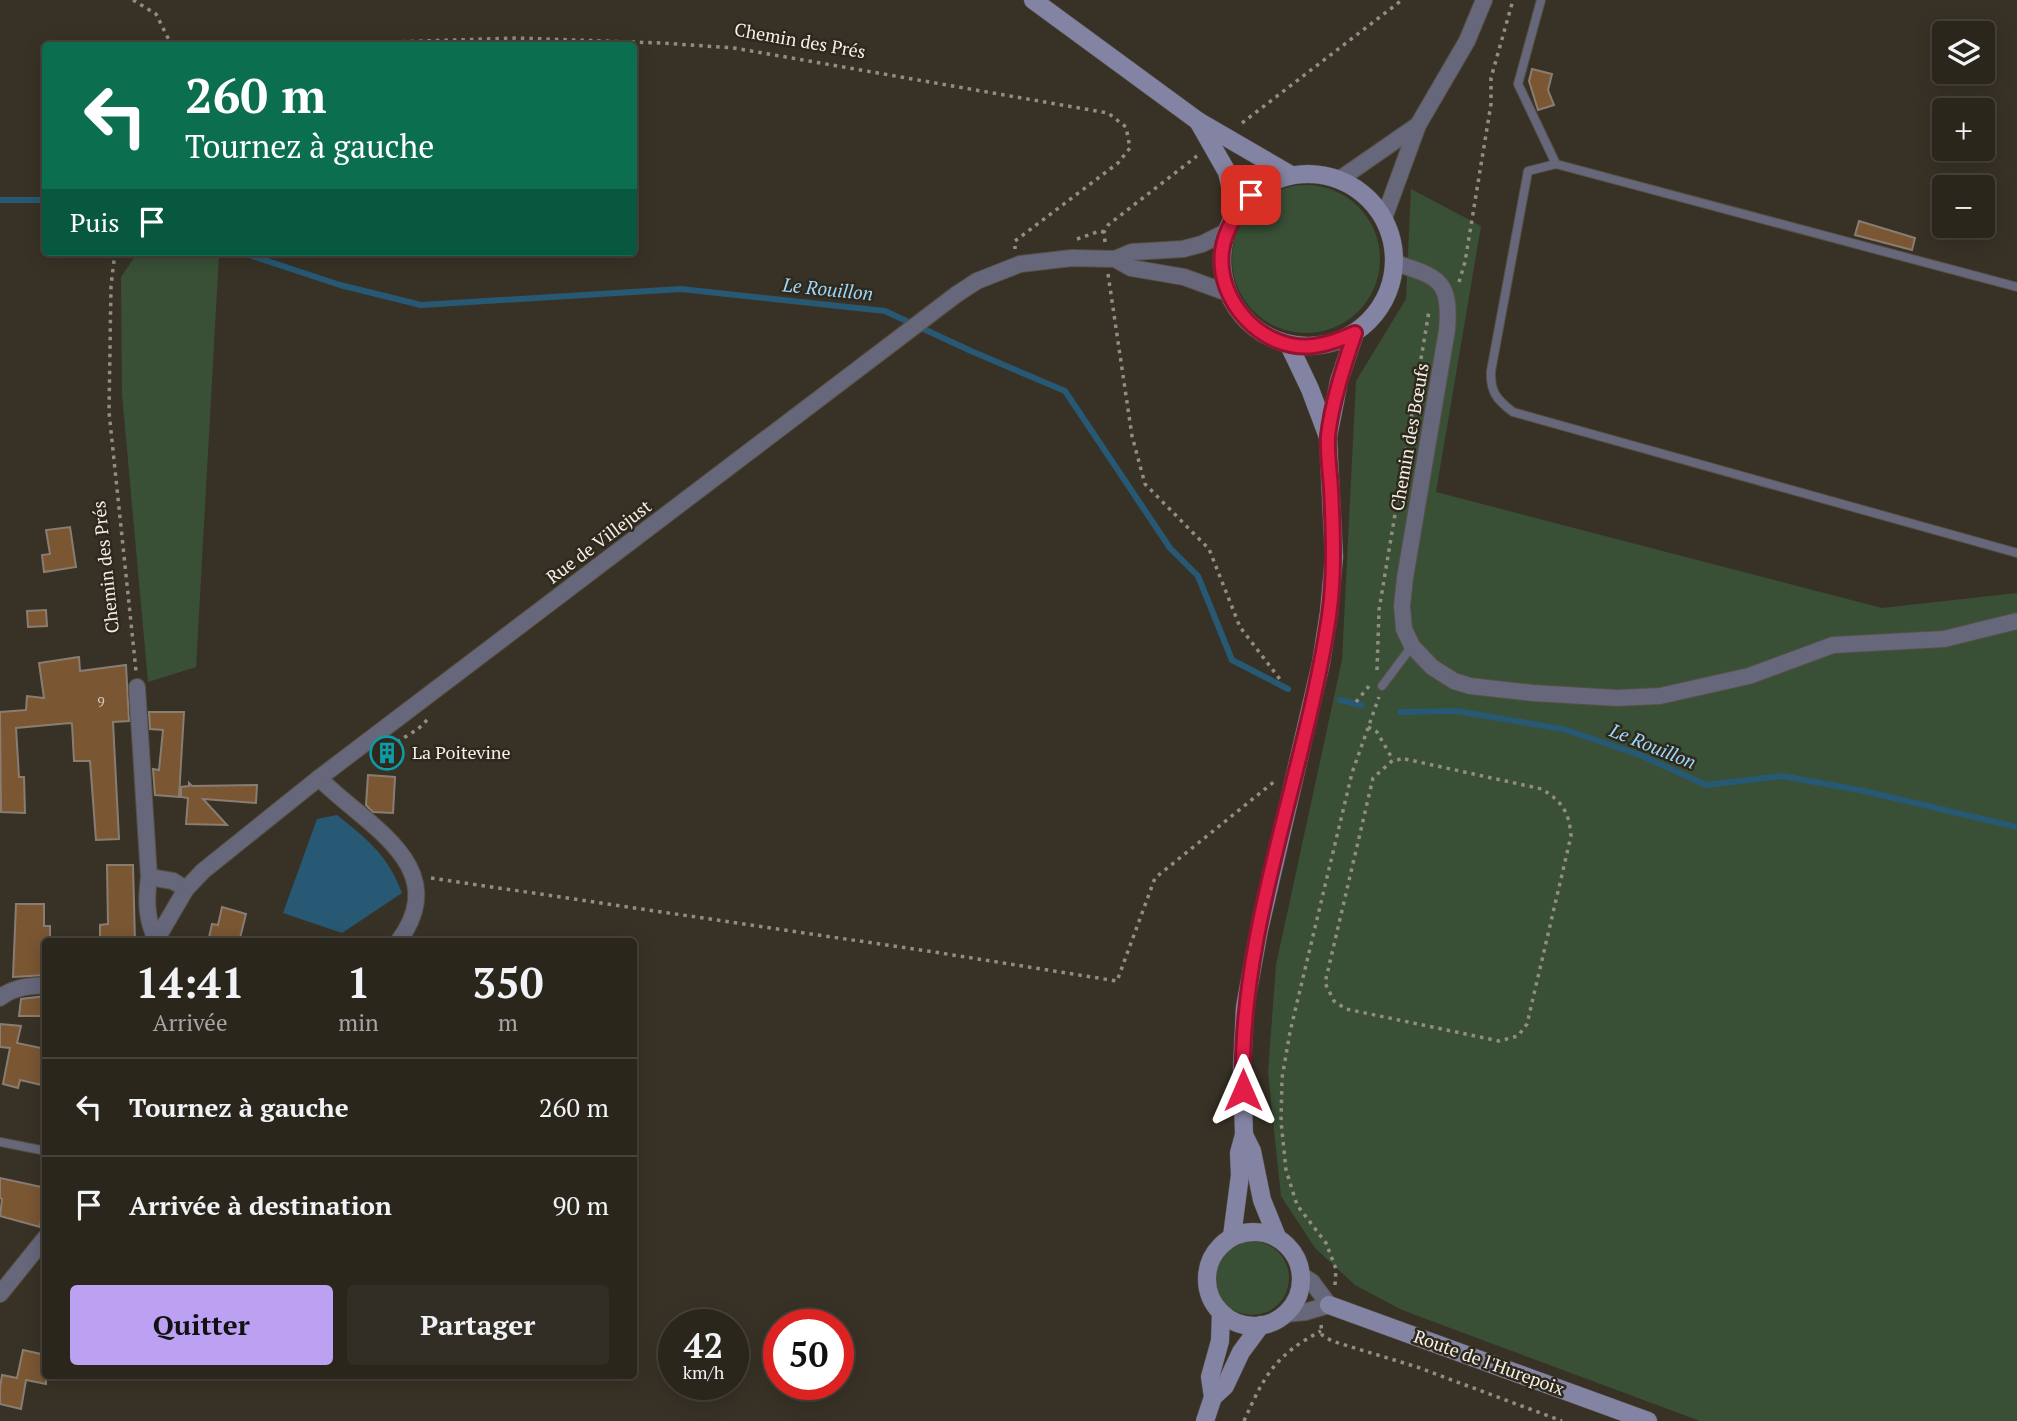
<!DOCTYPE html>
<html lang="fr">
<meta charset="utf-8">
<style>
:root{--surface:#2a261c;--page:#322e25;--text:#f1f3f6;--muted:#a5a5a3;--line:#46433b;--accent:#bca0f2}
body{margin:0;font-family:"PT Serif",serif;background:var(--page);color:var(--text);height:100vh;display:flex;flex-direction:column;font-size:26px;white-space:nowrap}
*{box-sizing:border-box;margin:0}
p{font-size:23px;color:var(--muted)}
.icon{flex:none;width:38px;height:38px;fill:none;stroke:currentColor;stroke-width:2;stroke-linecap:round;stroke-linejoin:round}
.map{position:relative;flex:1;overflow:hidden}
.panel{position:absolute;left:42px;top:938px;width:595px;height:441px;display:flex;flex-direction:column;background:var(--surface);border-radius:7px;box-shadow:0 4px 18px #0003,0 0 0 2px var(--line)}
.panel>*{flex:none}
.hud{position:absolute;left:42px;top:42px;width:595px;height:214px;border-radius:7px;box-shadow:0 4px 18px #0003,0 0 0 2px var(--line);background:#0b6e4f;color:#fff;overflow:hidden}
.controls{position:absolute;left:1932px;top:21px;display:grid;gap:14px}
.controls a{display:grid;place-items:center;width:63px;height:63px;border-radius:7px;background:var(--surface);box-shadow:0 4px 18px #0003,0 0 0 2px var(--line);font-size:35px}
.speed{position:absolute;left:658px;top:1309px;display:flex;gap:14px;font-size:35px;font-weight:700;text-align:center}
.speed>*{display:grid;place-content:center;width:91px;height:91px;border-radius:50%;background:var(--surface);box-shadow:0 4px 18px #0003,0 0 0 2px var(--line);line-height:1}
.speed small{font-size:18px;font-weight:400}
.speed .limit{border:10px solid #d22;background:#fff;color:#111}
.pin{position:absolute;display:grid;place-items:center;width:60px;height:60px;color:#fff;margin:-30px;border-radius:14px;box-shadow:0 4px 10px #0006}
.me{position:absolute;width:77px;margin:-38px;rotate:0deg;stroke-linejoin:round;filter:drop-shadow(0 0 5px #0008)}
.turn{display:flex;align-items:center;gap:24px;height:147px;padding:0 28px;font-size:32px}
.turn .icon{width:91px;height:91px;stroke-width:2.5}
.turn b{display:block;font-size:49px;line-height:60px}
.then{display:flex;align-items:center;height:66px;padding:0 28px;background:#0003;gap:14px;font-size:26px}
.eta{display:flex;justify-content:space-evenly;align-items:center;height:119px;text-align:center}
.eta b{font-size:42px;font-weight:700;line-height:49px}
.primary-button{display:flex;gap:14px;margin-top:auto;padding:14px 28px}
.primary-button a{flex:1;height:80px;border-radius:7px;background:var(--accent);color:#111;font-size:28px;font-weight:700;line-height:80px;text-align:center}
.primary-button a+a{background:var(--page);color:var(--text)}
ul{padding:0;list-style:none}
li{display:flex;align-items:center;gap:21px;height:98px;padding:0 28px;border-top:2px solid var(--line)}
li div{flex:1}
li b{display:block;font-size:26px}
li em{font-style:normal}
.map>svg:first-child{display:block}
.green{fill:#395036}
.water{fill:#275974}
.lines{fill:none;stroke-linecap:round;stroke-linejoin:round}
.stream{stroke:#275974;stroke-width:6}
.building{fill:#7a5632;stroke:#897d72;stroke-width:2}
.lane-casing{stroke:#565045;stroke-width:10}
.street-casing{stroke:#565045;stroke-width:18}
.secondary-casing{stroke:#565045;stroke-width:19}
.path{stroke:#928d83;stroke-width:3.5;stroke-dasharray:3.5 5;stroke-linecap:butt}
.lane{stroke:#66677b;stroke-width:8}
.street{stroke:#66677b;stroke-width:16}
.secondary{stroke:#8383a3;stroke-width:18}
.route-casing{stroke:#92132f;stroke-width:18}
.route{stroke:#e11d48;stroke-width:12}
.labels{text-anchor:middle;stroke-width:5;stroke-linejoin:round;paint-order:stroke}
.number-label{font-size:14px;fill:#d6caba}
.street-label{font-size:18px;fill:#f4f0e8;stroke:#2e291c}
.poi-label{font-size:18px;fill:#f4f0e8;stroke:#2e291c;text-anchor:start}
.water-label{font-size:19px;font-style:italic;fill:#9cd8fd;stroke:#2e291c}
</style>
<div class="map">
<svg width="2017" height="1421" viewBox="0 0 2017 1421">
<rect width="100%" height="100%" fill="#383226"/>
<g class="green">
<circle cx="1306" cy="259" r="74"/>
<path d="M1411 189 1481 226 1436 492 1882 608 2017 593V1421H1700L1402 1310 1355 1285 1315 1248 1281 1196 1268 1073 1276 965 1342 660 1356 381 1406 299Z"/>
<path d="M138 252H212L219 255 196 667 148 682 122 394 121 277Z"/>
<circle cx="1252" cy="1278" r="37"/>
</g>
<path class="water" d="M337 815C367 839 388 855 402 893L342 933 283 913 317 819Z"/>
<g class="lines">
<g class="stream">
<path d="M0 200H46"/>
<path d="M240 252 340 285 421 305 681 289 885 311 971 351 1065 391 1170 548 1198 576 1232 660 1288 689"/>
<path d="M1340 700 1362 705"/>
<path d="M1400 712 1456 711 1563 729 1640 755 1706 785 1783 776 1864 791 2017 827"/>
</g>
</g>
<g class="building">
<path d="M1532 69 1552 74 1548 90 1554 105 1538 110 1529 81Z"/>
<path d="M1859 221 1915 238 1912 250 1855 235Z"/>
<path d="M70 527 76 567 44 572 42 555 50 554 46 530Z"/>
<path d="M46 610 47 626 28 627 27 611Z"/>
<path d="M79 657 80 671 126 665 129 721 113 722 119 839 96 840 90 761H74L72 724 70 723 16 728 19 777H24L25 813 1 812 0 712 26 710 27 696 44 698 39 663Z"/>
<path d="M149 712H184L179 797 155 795 153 769 159 770 163 730 150 729Z"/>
<path d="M368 775 395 777 393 813 373 812 366 805Z"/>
<path d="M189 783 192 786 257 785 256 803 203 799 227 825 186 824 188 798 181 797V787L189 786Z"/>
<path d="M107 865H133L135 942H100V925L108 924Z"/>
<path d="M16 904H44V926H50V942H46V975L13 977Z"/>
<path d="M222 907 246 914 239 942H208L212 924 218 925Z"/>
<path d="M46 996V1016H19L21 999Z"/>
<path d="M0 1024 21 1026 17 1043 46 1049V1086L20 1080 18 1088 3 1084 10 1048 0 1047Z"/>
<path d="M0 1178 46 1188 40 1227 0 1216 2 1199 0 1198Z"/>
<path d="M23 1350 46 1355V1384L26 1380 21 1409 0 1404V1388L2 1375 17 1378Z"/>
</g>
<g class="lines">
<defs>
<g id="lane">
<path d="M1541 0 1518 84 1556 164"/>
<path d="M2017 287 1556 164 1528 171 1491 371C1490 392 1497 400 1513 412L2017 553"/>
<path d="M1382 686 1412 646"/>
<path d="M0 1142 46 1151"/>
</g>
<g id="street">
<path d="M1340 179 1418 125"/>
<path d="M1384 218 1418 125 1467 41 1484 0"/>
<path d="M1115 259 1131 268 1184 277 1228 293"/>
<path d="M1395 263C1439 277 1451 280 1447 330L1405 578 1402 606 1404 629 1412 646 1432 667 1454 681 1470 686 1533 693 1617 698 1660 696 1749 676 1833 645 1944 639 2017 621"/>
<path d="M137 687 149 877C146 900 146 919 156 939"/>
<path d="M319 778C365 825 455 866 398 942"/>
<path d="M149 877 173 881 186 889"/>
<path d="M155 942 186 889 203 871 319 778 957 294 977 281 1020 264 1072 258 1115 259 1132 252 1183 249 1202 244 1226 232"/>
<path d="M0 998C13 987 29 986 46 985"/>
<path d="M0 1294 46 1237"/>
<path d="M1285 1314 1305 1312 1329 1305 1312 1282 1301 1275"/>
</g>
<g id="secondary">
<path d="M1033 0 1198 121 1291 175"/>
<path d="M1198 121 1227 172 1236 212"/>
<circle cx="1308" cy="260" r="86"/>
<path d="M1289 345 1310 389 1328 437"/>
<path d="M1244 1135 1252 1151 1262 1200 1277 1237"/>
<circle cx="1254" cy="1279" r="47"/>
<path d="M1232 1236 1240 1175 1239 1153 1244 1135 1242 1068 1245 1007 1259 930 1321 663 1329 612 1334 557 1328 437 1339 381 1355 333"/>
<path d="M1329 1305 1648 1421"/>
<path d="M1213 1397 1225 1386 1241 1352 1261 1325"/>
<path d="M1205 1421 1213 1397 1210 1377 1220 1341 1221 1313"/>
</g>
</defs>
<use href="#lane" class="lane-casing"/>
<use href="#street" class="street-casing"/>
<use href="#secondary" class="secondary-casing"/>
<g class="path">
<path d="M133 0 156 14 172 46"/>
<path d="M266 46 517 38 661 43 734 48 1108 113 1126 127 1130 148 1118 163 1015 241V249"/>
<path d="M1242 123 1402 0"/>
<path d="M1077 239 1100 231 1104 232"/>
<path d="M1105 242 1104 232 1108 225 1197 156"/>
<path d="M115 252 111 286 109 412 136 671"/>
<path d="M1108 274 1132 436 1145 484 1209 549 1240 627 1282 682"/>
<path d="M1459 282 1465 262 1491 104V78L1513 0"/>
<path d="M1377 670 1379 610 1429 311"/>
<path d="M1356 702 1370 685"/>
<path d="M1368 727 1377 732 1393 760"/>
<path d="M397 742 418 729 427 720"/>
<path d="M1405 759 1542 789C1562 802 1569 811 1571 836L1527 1024 1518 1036 1499 1041 1346 1009 1334 1001 1325 983 1373 778 1393 760Z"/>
<path d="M431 878 934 952 1117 981 1155 878 1275 781"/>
<path d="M1335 1285 1336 1269 1326 1243 1297 1205 1286 1170 1281 1121 1282 1078 1290 1032 1352 773 1379 697"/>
<path d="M1321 1325 1322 1335 1332 1341 1417 1367 1562 1421"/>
<path d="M1244 1421C1264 1376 1275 1355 1321 1331"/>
</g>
<use href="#lane" class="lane"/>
<use href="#street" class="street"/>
<use href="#secondary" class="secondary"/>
</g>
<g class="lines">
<defs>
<path id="route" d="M1243 1090C1238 932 1306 772 1329 616 1335 574 1333 531 1331 489 1330 472 1327 453 1328 436 1332 401 1344 366 1355 333 1342 339 1329 344 1314 346 1263 352 1216 302 1222 251 1225 229 1237 212 1251 195"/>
</defs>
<use href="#route" class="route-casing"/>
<use href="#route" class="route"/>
</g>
<defs>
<symbol id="building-ring" viewBox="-11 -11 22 22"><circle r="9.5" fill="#2e291c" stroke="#0f9aa8" stroke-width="1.5"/><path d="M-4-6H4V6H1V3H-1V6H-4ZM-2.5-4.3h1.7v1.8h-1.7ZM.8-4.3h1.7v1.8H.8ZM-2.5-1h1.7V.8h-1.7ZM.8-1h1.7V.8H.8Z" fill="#0f9aa8"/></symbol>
</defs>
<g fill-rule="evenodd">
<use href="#building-ring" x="368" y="734" width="38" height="38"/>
</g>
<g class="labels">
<g class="number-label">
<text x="101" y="707">9</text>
</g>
<g class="street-label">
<text transform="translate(800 41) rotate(10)" y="6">Chemin des Prés</text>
<text transform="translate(1410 437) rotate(-80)" y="6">Chemin des Bœufs</text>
<text transform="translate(599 542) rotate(-37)" y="6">Rue de Villejust</text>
<text transform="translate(106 567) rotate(-96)" y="6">Chemin des Prés</text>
<text transform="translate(1489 1363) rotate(20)" y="6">Route de l'Hurepoix</text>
</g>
<g class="poi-label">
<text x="412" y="759">La Poitevine</text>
</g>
<g class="water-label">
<text transform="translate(828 289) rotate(6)" y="7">Le Rouillon</text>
<text transform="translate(1653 746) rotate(22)" y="7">Le Rouillon</text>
</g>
</g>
</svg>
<div class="controls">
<a><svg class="icon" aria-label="layers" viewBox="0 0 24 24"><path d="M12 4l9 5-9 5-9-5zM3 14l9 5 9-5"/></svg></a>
<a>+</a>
<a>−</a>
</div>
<div class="speed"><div>42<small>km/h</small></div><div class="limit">50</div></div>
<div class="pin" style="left:1251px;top:195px;background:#d93025"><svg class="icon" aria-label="arrive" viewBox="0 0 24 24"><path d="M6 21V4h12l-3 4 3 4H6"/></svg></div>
<svg class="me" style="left:1243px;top:1090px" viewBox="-20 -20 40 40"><path d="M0-17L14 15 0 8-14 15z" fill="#e11d48" stroke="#fff" stroke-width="4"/></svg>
<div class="hud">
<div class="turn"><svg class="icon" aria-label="left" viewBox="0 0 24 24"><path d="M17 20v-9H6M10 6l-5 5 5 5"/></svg><div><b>260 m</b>Tournez à gauche</div></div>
<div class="then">Puis<svg class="icon" aria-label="arrive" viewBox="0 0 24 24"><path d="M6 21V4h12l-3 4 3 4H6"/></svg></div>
</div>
<section class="panel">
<div class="eta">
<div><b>14:41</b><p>Arrivée</p></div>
<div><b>1</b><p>min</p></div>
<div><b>350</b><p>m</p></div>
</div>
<ul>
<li><svg class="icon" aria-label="left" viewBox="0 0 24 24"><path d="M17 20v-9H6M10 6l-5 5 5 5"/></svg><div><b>Tournez à gauche</b></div><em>260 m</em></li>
<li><svg class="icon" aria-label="arrive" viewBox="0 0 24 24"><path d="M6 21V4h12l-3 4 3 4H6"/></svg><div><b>Arrivée à destination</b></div><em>90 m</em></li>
</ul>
<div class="primary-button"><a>Quitter</a><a>Partager</a></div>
</section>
</div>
